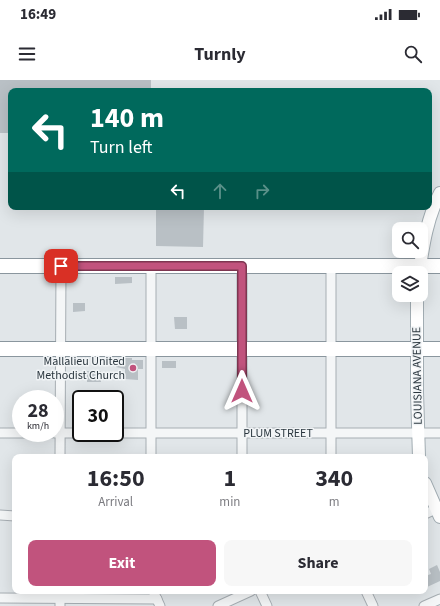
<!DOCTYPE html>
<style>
:root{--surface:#fff;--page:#f7f7f7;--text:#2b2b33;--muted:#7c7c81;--accent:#c1537d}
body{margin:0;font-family:"Source Sans 3",sans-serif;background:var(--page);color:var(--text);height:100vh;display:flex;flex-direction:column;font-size:15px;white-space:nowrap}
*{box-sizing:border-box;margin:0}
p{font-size:13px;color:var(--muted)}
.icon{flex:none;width:22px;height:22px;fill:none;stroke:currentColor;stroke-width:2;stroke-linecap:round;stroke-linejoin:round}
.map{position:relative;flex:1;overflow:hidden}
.panel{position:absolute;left:12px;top:374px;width:416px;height:140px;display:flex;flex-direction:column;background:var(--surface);border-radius:8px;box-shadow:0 4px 16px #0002}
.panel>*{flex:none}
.hud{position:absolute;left:8px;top:8px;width:424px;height:122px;border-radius:8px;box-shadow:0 4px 16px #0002;background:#00695c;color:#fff;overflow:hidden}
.controls{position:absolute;left:392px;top:142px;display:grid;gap:8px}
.controls a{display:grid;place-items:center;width:36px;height:36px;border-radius:8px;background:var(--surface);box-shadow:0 4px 16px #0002;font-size:20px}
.speed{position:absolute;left:12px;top:310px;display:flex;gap:8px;font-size:20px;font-weight:700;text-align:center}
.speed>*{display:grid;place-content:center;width:52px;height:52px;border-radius:50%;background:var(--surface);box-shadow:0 4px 16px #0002;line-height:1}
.speed small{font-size:10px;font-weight:400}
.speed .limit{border:2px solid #111;border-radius:6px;background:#fff;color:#111}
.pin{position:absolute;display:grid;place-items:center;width:34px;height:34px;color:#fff;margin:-17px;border-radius:8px;box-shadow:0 2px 6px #0006}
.me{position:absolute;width:44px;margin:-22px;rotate:0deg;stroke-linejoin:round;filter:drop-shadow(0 0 3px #0008)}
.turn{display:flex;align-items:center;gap:14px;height:84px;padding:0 16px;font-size:18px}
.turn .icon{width:52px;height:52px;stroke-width:2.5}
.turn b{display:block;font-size:28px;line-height:34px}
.lanes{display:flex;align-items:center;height:38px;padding:0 16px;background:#0003;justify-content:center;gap:20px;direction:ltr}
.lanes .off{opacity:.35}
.eta{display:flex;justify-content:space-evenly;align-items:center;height:68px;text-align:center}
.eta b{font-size:24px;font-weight:700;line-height:28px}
.action{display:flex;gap:8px;margin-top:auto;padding:8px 16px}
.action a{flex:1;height:46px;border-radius:8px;background:var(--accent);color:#fff;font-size:16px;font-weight:700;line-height:46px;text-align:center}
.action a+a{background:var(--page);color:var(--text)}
.status{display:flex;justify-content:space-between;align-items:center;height:28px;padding:0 20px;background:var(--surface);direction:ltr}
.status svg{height:11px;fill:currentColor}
header{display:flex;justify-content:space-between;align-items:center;height:52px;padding:0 16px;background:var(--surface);font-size:18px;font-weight:700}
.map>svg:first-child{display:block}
.building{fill:#b9c0c5}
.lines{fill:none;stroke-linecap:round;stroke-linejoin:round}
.minor-casing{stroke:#a7aeb3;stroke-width:11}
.major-casing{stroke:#a2adb3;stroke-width:14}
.highway-casing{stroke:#8a969e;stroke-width:16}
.minor{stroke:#f4f6f7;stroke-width:9}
.major{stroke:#fff;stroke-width:12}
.highway{stroke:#fff;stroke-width:14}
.route-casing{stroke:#7d3651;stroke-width:10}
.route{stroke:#c1537d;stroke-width:7}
.poi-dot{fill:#c1537d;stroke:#f1f4f6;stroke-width:1.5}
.labels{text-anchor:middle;stroke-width:3;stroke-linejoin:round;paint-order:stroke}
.poi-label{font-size:12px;fill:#2b373f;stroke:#f1f4f6;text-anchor:end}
.street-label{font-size:12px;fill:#2b373f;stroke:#f1f4f6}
</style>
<div class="status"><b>16:49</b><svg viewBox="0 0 49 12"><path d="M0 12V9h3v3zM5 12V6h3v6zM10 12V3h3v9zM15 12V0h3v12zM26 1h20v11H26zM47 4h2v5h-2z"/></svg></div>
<header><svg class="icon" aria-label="menu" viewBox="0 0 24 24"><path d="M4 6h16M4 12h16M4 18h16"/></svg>Turnly<svg class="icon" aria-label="search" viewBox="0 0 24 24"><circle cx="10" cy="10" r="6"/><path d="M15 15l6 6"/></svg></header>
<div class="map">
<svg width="440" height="526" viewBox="0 0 440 526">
<rect width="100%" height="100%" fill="#e1e6e9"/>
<g class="building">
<path d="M0 0H151V11H11V53H0Z"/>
<path d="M156 127H204L203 167 156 166Z"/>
<path d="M115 197H132V203L115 204Z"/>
<path d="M73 223H85V231L73 232Z"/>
<path d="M174 237H187V249H175Z"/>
<path d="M116 278H132V280H143V289H138V300L125 299V289L116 287Z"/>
<rect x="162" y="281" width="14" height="7"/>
<rect x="87" y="291" width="14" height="11"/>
<path d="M437 485 440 492V501L425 508V496L431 494 429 489Z"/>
</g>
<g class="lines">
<defs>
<g id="minor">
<path d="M151 186V377"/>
<path d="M0 353H51"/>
<path d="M55 353H81"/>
<path d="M115 353H440"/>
<path d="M60 377 61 186"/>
<path d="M242 377V186"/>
<path d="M331 377V186"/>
<path d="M425 434 440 427"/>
<path d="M0 435 15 436"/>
<path d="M60 511V526"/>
<path d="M153 511 160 526"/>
<path d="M260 511 267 526"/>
<path d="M366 511 373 526"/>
<path d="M0 518 157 519"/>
<path d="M218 526 251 511"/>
<path d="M424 526 440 519"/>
</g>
<g id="major">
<path d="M419 193C423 166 427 138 440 113"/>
<path d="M417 215V312L419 377"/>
<path d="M425 403 440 437"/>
</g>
<g id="highway">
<path d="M0 186H440"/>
<path d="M0 269H440"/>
</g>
</defs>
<use href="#minor" class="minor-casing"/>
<use href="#major" class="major-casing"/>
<use href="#highway" class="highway-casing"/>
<use href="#minor" class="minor"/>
<use href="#major" class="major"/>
<use href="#highway" class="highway"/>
</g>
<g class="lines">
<defs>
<path id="route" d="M61 186H242V311"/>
</defs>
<use href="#route" class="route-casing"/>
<use href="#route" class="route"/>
</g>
<circle class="poi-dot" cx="133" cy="288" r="4"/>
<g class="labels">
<g class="poi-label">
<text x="125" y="285">Mallalieu United<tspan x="125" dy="14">Methodist Church</tspan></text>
</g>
<g class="street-label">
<text transform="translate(417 296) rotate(-91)" y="4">LOUISIANA AVENUE</text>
<text x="278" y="357">PLUM STREET</text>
</g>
</g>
</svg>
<div class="controls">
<a><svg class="icon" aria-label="search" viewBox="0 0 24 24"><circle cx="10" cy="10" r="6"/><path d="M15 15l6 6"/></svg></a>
<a><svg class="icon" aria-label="layers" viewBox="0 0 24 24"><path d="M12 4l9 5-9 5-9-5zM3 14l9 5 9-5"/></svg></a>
</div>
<div class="speed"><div>28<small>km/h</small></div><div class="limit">30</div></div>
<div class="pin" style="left:61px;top:186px;background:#d93025"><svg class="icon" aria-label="arrive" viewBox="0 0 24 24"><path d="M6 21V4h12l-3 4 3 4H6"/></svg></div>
<svg class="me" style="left:242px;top:311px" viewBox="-20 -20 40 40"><path d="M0-17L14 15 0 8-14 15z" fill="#c1537d" stroke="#fff" stroke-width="4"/></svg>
<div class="hud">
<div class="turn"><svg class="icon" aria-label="left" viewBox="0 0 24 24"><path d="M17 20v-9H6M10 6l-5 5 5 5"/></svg><div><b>140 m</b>Turn left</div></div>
<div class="lanes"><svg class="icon" aria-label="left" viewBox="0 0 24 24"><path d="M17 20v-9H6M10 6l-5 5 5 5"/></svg><svg class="icon off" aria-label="ahead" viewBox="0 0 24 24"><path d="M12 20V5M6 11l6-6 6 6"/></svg><svg class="icon off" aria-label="right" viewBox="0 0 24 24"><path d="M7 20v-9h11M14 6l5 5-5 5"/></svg></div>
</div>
<section class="panel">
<div class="eta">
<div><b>16:50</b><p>Arrival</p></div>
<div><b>1</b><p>min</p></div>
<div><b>340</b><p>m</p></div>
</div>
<div class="action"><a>Exit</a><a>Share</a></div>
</section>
</div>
